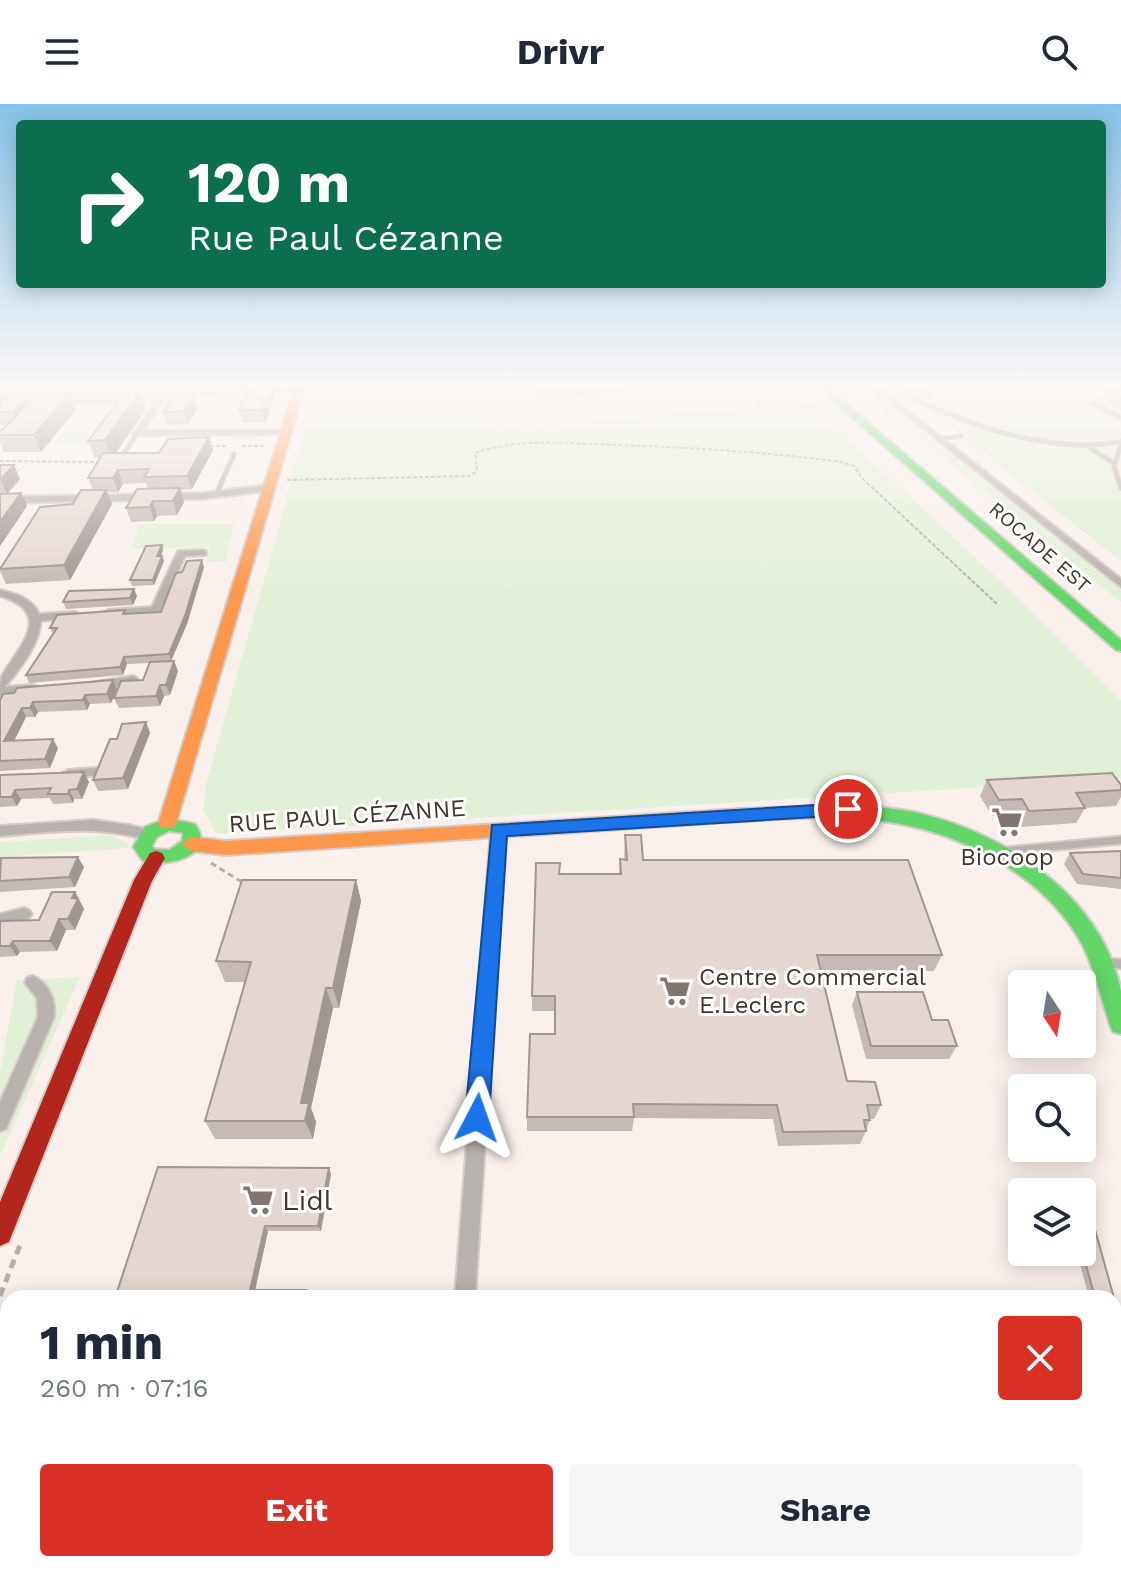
<!DOCTYPE html>
<meta charset="utf-8">
<style>
:root{--surface:#fff;--page:#f6f6f7;--text:#1f2937;--muted:#747a83;--accent:#d93025}
body{margin:0;font-family:"Work Sans",sans-serif;background:var(--page);color:var(--text);height:100vh;display:flex;flex-direction:column;font-size:30px;white-space:nowrap}
*{box-sizing:border-box;margin:0}
p{font-size:26px;color:var(--muted)}
.icon{flex:none;width:44px;height:44px;fill:none;stroke:currentColor;stroke-width:2;stroke-linecap:round;stroke-linejoin:round}
.map{position:relative;flex:1;overflow:hidden}
.sheet{position:absolute;left:0px;top:1186px;width:1122px;height:282px;display:flex;flex-direction:column;background:var(--surface);border-radius:24px 24px 0 0;box-shadow:0 4px 20px #0003}
.sheet>*{flex:none}
.hud{position:absolute;left:16px;top:16px;width:1090px;height:168px;border-radius:8px;box-shadow:0 4px 20px #0003;background:#0b6e4f;color:#fff;overflow:hidden}
.needle{width:52px;rotate:168deg}
.fabs{position:absolute;left:1008px;top:866px;display:grid;gap:16px}
.fabs a{display:grid;place-items:center;width:88px;height:88px;border-radius:8px;background:var(--surface);box-shadow:0 4px 20px #0003;font-size:40px}
.pin{position:absolute;display:grid;place-items:center;width:68px;height:68px;color:#fff;margin:-34px;border:4px solid #fff;border-radius:50%;box-shadow:0 2px 8px #0007}
.me{position:absolute;width:88px;margin:-44px;rotate:4deg;stroke-linejoin:round;filter:drop-shadow(0 0 6px #0008)}
.turn{display:flex;align-items:center;gap:28px;height:168px;padding:0 40px;font-size:36px}
.turn .icon{width:104px;height:104px;stroke-width:2.5}
.turn b{display:block;font-size:56px;line-height:68px}
.round{display:grid;place-items:center;flex:none;width:84px;height:84px;border-radius:8px;background:var(--page)}
.summary{display:flex;align-items:center;justify-content:space-between;height:136px;padding:0 40px}
h1{font-size:48px;font-weight:700;line-height:60px}
.primary-button{display:flex;gap:16px;margin-top:auto;padding:16px 40px}
.primary-button a{flex:1;height:92px;border-radius:8px;background:var(--accent);color:#fff;font-size:32px;font-weight:700;line-height:92px;text-align:center}
.primary-button a+a{background:var(--page);color:var(--text)}
header{display:flex;justify-content:space-between;align-items:center;height:104px;padding:0 40px;background:var(--surface);font-size:36px;font-weight:700}
.map>svg:first-child{display:block}
.green{fill:#e2efd7}
.lines{fill:none;stroke-linecap:round;stroke-linejoin:round}
.lane-far3-casing{stroke:#d4cbc6;stroke-width:6}
.lane-far2-casing{stroke:#d4cbc6;stroke-width:11}
.lane-far1-casing{stroke:#d4cbc6;stroke-width:13}
.lane-casing{stroke:#d4cbc6;stroke-width:15}
.street-casing{stroke:#d4cbc6;stroke-width:4}
.fast-casing{stroke:#d4cbc6;stroke-width:4}
.slow-casing{stroke:#d4cbc6;stroke-width:4}
.jam-casing{stroke:#d4cbc6;stroke-width:4}
.path-far2{stroke:#b4aeab;stroke-width:2;stroke-dasharray:4 2;stroke-linecap:butt}
.path-far1{stroke:#b4aeab;stroke-width:3;stroke-dasharray:6 4;stroke-linecap:butt}
.path{stroke:#b4aeab;stroke-width:5;stroke-dasharray:9 6;stroke-linecap:butt}
.lane-far3{stroke:#b8b2ae;stroke-width:4}
.lane-far2{stroke:#b8b2ae;stroke-width:7}
.lane-far1{stroke:#b8b2ae;stroke-width:9}
.lane{stroke:#b8b2ae;stroke-width:11}
.street{fill:#b8b2ae;fill-rule:evenodd}
.fast{fill:#63d668;fill-rule:evenodd}
.slow{fill:#ff974d;fill-rule:evenodd}
.jam{fill:#b3261e;fill-rule:evenodd}
.wall{fill:#c4b9b4}
.shaded-wall{fill:#a09692}
.building{fill:#e4d7d1;stroke:#a09692;stroke-width:2}
.route{fill:#1a73e8;stroke:#114b97;stroke-width:2}
.labels{text-anchor:middle;stroke-width:6;stroke-linejoin:round;paint-order:stroke}
.far-street-label{font-size:20px;fill:#42332c;stroke:#fff}
.street-label{font-size:24px;fill:#42332c;stroke:#fff}
.poi-label{font-size:24px;fill:#42332c;stroke:#fff}
.near-poi-label{font-size:28px;fill:#42332c;stroke:#fff;text-anchor:start}
</style>
<header><svg class="icon" aria-label="menu" viewBox="0 0 24 24"><path d="M4 6h16M4 12h16M4 18h16"/></svg>Drivr<svg class="icon" aria-label="search" viewBox="0 0 24 24"><circle cx="10" cy="10" r="6"/><path d="M15 15l6 6"/></svg></header>
<div class="map">
<svg width="1121" height="1467" viewBox="0 0 1121 1467">
<rect width="100%" height="100%" fill="#f9f0ec"/>
<g class="green">
<path d="M315 282H474L498 328 759 303 741 282H790L989 466 1121 596V675L216 730 203 705 206 680 278 427Z"/>
<path d="M855 282H866L1121 486V498Z"/>
<path d="M884 282H1121V457L925 303Z"/>
<path d="M67 323H107L93 341H52Z"/>
<path d="M138 420H234L225 457 207 458 210 443 132 445Z"/>
<path d="M111 731 129 739 128 744 0 753V738Z"/>
<path d="M80 873 0 1052V967L17 876Z"/>
</g>
<g class="lines">
<defs>
<g id="lane-far3">
<path d="M890 282C957 318 1044 351 1121 338"/>
<path d="M903 282 917 291 929 293"/>
<path d="M915 282 928 288 929 293"/>
<path d="M72 298 161 297"/>
<path d="M1093 299 1121 314"/>
<path d="M941 335 961 332"/>
<path d="M1121 340 1114 362 1121 384"/>
<path d="M1091 345 1114 359"/>
<path d="M120 355 137 330"/>
<path d="M216 391 234 350"/>
</g>
<path id="lane-far2" d="M1005 747 1121 736"/>
<path id="lane-far1" d="M1106 859 1121 860"/>
<path id="lane" d="M0 1352 8 1347"/>
<g id="street">
<path d="M870 282H877L1121 475V483Z"/>
<path d="M299 283 303 285 302 287 169 289 143 327 289 326 290 328 286 330 134 332 133 330 162 289 0 291V287Z"/>
<path d="M269 381 272 382V386L204 395 0 399V393L204 389Z"/>
<path d="M203 446 206 447V451L185 452 160 508 108 512 103 509 108 506 152 503 178 447Z"/>
<path d="M0 486C16 490 32 494 39 510L75 508 80 511 75 514 41 517C38 543 21 563 5 583L32 581 36 582V588L0 591C0 584 0 577 2 572 20 541 55 509 0 492Z"/>
<path d="M133 572 137 574V578L96 586 90 582 96 578Z"/>
<path d="M96 664 103 668 101 671 68 674 61 670 68 666Z"/>
<path d="M93 716 129 721 152 727 154 731 147 736C98 721 50 728 0 732V722Z"/>
<path d="M498 721 505 726 475 1194H455L491 726Z"/>
<path d="M24 804 29 806 32 810 29 814 0 822V810Z"/>
<path d="M33 872C49 879 56 896 54 913L6 1025 0 1027V998L38 913 37 894 25 879 27 874Z"/>
</g>
<g id="fast">
<path d="M816 282H826L1121 536V547L1116 546Z"/>
<path d="M850 701C873 703 896 704 918 709 1005 729 1102 792 1121 887 1121 900 1121 917 1121 930L1113 928 1110 921C1100 890 1093 857 1076 830 1058 801 1030 776 1001 759 916 707 837 711 741 717L732 711 741 705Z"/>
<path d="M167 714 195 720C218 752 166 764 143 757L133 743 145 723ZM169 727 183 729 182 737 169 746 154 745 152 742 157 733Z"/>
</g>
<g id="slow">
<path d="M295 282H305L176 720 173 724H161L158 720Z"/>
<path d="M741 705 750 711 741 717 226 751 191 747 182 740 191 733 226 737Z"/>
</g>
<path id="jam" d="M156 747 162 749 165 754 152 777 9 1138 0 1142V1098L134 776 150 749Z"/>
</defs>
<use href="#lane-far3" class="lane-far3-casing"/>
<use href="#lane-far2" class="lane-far2-casing"/>
<use href="#lane-far1" class="lane-far1-casing"/>
<use href="#lane" class="lane-casing"/>
<use href="#street" class="street-casing"/>
<use href="#fast" class="fast-casing"/>
<use href="#slow" class="slow-casing"/>
<use href="#jam" class="jam-casing"/>
<g class="path-far2">
<path d="M210 342H226"/>
<path d="M242 342H266"/>
<path d="M0 357 100 358"/>
<path d="M287 376 470 372 477 367 475 349C522 333 572 340 621 341 695 344 768 348 841 358L854 362 862 374 998 501"/>
</g>
<path class="path-far1" d="M211 759 242 778"/>
<path class="path" d="M0 1192 20 1141"/>
<use href="#lane-far3" class="lane-far3"/>
<use href="#lane-far2" class="lane-far2"/>
<use href="#lane-far1" class="lane-far1"/>
<use href="#lane" class="lane"/>
<use href="#street" class="street"/>
<use href="#fast" class="fast"/>
<use href="#slow" class="slow"/>
<use href="#jam" class="jam"/>
</g>
<g class="wall">
<path d="M251 282H273L275 290 265 319H243L239 306Z"/>
<path d="M535 282H663V284L541 294Z"/>
<path d="M1108 282H1121V306L1103 295Z"/>
<path d="M140 289 146 306 115 349H159L209 333 213 346 192 385 181 386 184 398 177 411 157 412 154 417 131 418 126 404 148 385 146 379 123 380 118 388H107L112 400 70 476 6 480 0 467V463L73 400 93 386 88 374 100 354H95L88 337Z"/>
<path d="M69 291 75 307 41 348H4L0 338V328L7 321H0V295L26 294 28 299Z"/>
<path d="M197 305 188 320 167 321 163 308Z"/>
<path d="M14 361 20 375 8 389 27 402 0 442V376Z"/>
<path d="M162 441 163 446 161 452H162L164 457 154 481 132 482 130 476Z"/>
<path d="M204 463 187 520 171 557H174L178 567 170 591 164 592 160 602 119 604 114 594 143 576 150 559 127 560 123 571 29 579 26 571 53 530 50 524 125 506 126 510 161 508 182 468Z"/>
<path d="M137 492 133 501 66 505 63 498Z"/>
<path d="M113 576 117 585 111 599 90 600 87 606 38 608 35 613H26L14 637 58 644 50 664 0 667V596L14 589Z"/>
<path d="M146 618 150 629 128 685 98 687 93 676 117 635Z"/>
<path d="M0 671 89 678 82 695H74L73 699 53 700 50 694 21 695 17 702 0 703Z"/>
<path d="M987 676 1121 681V693L1116 702 1085 704 1076 719 1021 723 1014 710 992 712 980 692Z"/>
<path d="M625 731 643 756 942 851 934 867 821 866 847 977 881 1001 874 1015H870L866 1027 860 1040 778 1042 773 1015 634 1014 632 1027H527V1013L555 930V907H532V892L559 770H619L620 755 624 756Z"/>
<path d="M1121 747V785L1077 780 1064 760 1070 749Z"/>
<path d="M0 755 84 763 75 783 0 788Z"/>
<path d="M356 776 361 797 339 904H333L311 1004 316 1018 313 1035H215L205 1017 245 878H225L216 857Z"/>
<path d="M75 788 84 805 75 826H66L57 847 20 848 17 852 0 853V817L39 816Z"/>
<path d="M857 888 932 916 957 942 949 955H866L852 901Z"/>
<path d="M331 1070 321 1127H268L255 1186 309 1191 115 1194Z"/>
<path d="M1077 1148H1082L1114 1194H1089Z"/>
<path d="M1114 1195 1121 1221V1248L1114 1247Z"/>
<path d="M1062 1460H1114L1121 1467H1064Z"/>
</g>
<g class="shaded-wall">
<path d="M271 282H273L275 290 265 319 262 306Z"/>
<path d="M140 289 146 306 112 354 105 336Z"/>
<path d="M69 291 75 307 41 348 34 331Z"/>
<path d="M193 292 197 305 188 320 184 307Z"/>
<path d="M26 294 31 307 19 321 13 308Z"/>
<path d="M209 333 213 346 192 385 187 372Z"/>
<path d="M14 361 20 375 7 390 1 376Z"/>
<path d="M118 366 123 380 118 388 113 374Z"/>
<path d="M180 384 184 398 177 411 173 397Z"/>
<path d="M106 386 112 400 70 476 64 461Z"/>
<path d="M21 389 27 402 0 442V418Z"/>
<path d="M153 397 157 412 154 417 150 403Z"/>
<path d="M162 441 163 446 159 457 157 452Z"/>
<path d="M162 452 164 457 154 481 153 476Z"/>
<path d="M202 456 204 463 187 520 171 557 169 550Z"/>
<path d="M134 485 137 492 133 501 130 494Z"/>
<path d="M124 553 127 560 123 571 120 563Z"/>
<path d="M174 557 178 567 170 591 166 581Z"/>
<path d="M113 576 117 585 111 599 107 590Z"/>
<path d="M160 581 164 592 160 602 156 592Z"/>
<path d="M85 591 90 600 87 606 83 596Z"/>
<path d="M33 598 38 608 35 613 30 604Z"/>
<path d="M22 604 26 613 9 647 4 637Z"/>
<path d="M146 618 150 629 128 685 123 674Z"/>
<path d="M53 635 58 644 50 664 45 655Z"/>
<path d="M84 668 89 678 82 695 77 685Z"/>
<path d="M15 686 21 695 17 702 12 693Z"/>
<path d="M69 686 74 695 73 699 68 690Z"/>
<path d="M78 753 84 763 75 783 69 773Z"/>
<path d="M356 776 361 797 339 904 333 884Z"/>
<path d="M75 788 84 805 75 826 68 815 72 794Z"/>
<path d="M59 815 66 826 57 847 50 837Z"/>
<path d="M13 837 20 848 17 852 10 842Z"/>
<path d="M326 884 333 904 311 1004 316 1018 313 1035 305 1017 301 999Z"/>
<path d="M329 1064 331 1070 321 1127 318 1122Z"/>
<path d="M265 1122 268 1127 254 1191 250 1186Z"/>
<path d="M205 1460H219L220 1461 219 1467H203Z"/>
</g>
<g class="building">
<path d="M251 282H271L262 306H239Z"/>
<path d="M140 289 105 336 88 337 124 290Z"/>
<path d="M69 291 34 331H0V328L35 292Z"/>
<path d="M173 292H193L184 307 163 308Z"/>
<path d="M26 294 13 308H0V295Z"/>
<path d="M209 333 187 372 144 373 149 365 118 366 113 374H88L103 349H159L168 335Z"/>
<path d="M0 361H14L0 376Z"/>
<path d="M180 384 173 397H153L150 403 126 404 137 385Z"/>
<path d="M81 386H106L64 461 0 465 40 403 73 400Z"/>
<path d="M21 389 0 418V390Z"/>
<path d="M162 441 157 452H162L153 476H130L146 442Z"/>
<path d="M202 456 185 512 169 550 124 553 120 563 26 571 57 524H50L57 511 125 506 123 510 161 508 176 469 182 468 187 457Z"/>
<path d="M134 485 130 494 63 498 69 487Z"/>
<path d="M174 557 166 581H160L156 592 114 594 121 577 143 576 150 558Z"/>
<path d="M113 576 107 590 85 591 83 596 33 598 30 604H22L4 637 53 635 45 655 0 657V596L3 590 14 589 17 584Z"/>
<path d="M146 618 123 674 93 676 110 635H117L122 620Z"/>
<path d="M84 668 77 685 69 686 68 690H48L51 684 15 686 12 693H0V671Z"/>
<path d="M1112 669 1121 681V686L1076 689 1085 704 1029 707 1022 695 999 696 987 676Z"/>
<path d="M625 731H641L643 756H908L942 851H817L847 977 875 978 881 1001H867L870 1016H864L866 1027 783 1028 777 1001 633 1000 634 1013H527L530 930H555V892H532L536 759H560L559 770H621L620 755 627 756Z"/>
<path d="M1121 747V774L1083 770 1070 749Z"/>
<path d="M78 753 69 773 0 777 1 754Z"/>
<path d="M242 776H356L333 884H326L301 999H309L305 1017H205L251 858 216 857Z"/>
<path d="M52 788H75L72 794 78 795 68 815H59L50 837H13L10 842H0V817L39 816Z"/>
<path d="M857 888H923L932 916H948L957 942H871Z"/>
<path d="M158 1063 329 1064 318 1122H265L250 1186H306L304 1194H115Z"/>
<path d="M1082 1104H1089L1114 1194H1095L1082 1146Z"/>
<path d="M1114 1195 1121 1221V1244L1114 1243Z"/>
<path d="M1114 1422H1121V1467H1087L1085 1460H1114Z"/>
<path d="M43 1460H205L203 1467H41Z"/>
</g>
<linearGradient id="sky" x2="0" y2="1"><stop stop-color="#86c2e8"/><stop offset="0.58" stop-color="#fcf8f6"/><stop offset="1" stop-color="#fcf8f6" stop-opacity="0"/></linearGradient>
<rect width="1121" height="487" fill="url(#sky)"/>
<path class="route" d="M848 699 857 705 848 711 507 732 489 1014 486 1021 477 1024 469 1021 465 1014 492 721Z"/>
<defs>
<symbol id="supermarket-bare" viewBox="-9 -9 18 18"><path d="M-6-5.5h2.5l.6 2H6L4.5 2H-2.5L-4.4-4H-6ZM-1.5 3.2a1.3 1.3 0 1 0 .1 0ZM3 3.2a1.3 1.3 0 1 0 .1 0Z" fill="#82756f" stroke="#fff" stroke-width="2.5" paint-order="stroke"/></symbol>
</defs>
<g fill-rule="evenodd">
<use href="#supermarket-bare" x="985" y="696" width="44" height="44"/>
<use href="#supermarket-bare" x="653" y="865" width="44" height="44"/>
<use href="#supermarket-bare" x="236" y="1074" width="44" height="44"/>
</g>
<g class="labels">
<g class="far-street-label">
<text transform="translate(1040 443) rotate(41)" y="7">ROCADE EST</text>
</g>
<g class="street-label">
<text transform="translate(347 712) rotate(-4)" y="8">RUE PAUL CÉZANNE</text>
</g>
<g class="poi-label">
<text x="1007" y="761">Biocoop</text>
<text x="699" y="881" text-anchor="start">Centre Commercial<tspan x="699" dy="28">E.Leclerc</tspan></text>
</g>
<g class="near-poi-label">
<text x="282" y="1106">Lidl</text>
</g>
</g>
</svg>
<div class="fabs">
<a><svg class="needle" viewBox="-14 -14 28 28"><path d="M0-13l5 13h-10z" fill="#e53935"/><path d="M0 13l5-13h-10z" fill="#747a83"/></svg></a>
<a><svg class="icon" aria-label="search" viewBox="0 0 24 24"><circle cx="10" cy="10" r="6"/><path d="M15 15l6 6"/></svg></a>
<a><svg class="icon" aria-label="layers" viewBox="0 0 24 24"><path d="M12 4l9 5-9 5-9-5zM3 14l9 5 9-5"/></svg></a>
</div>
<div class="pin" style="left:848px;top:705px;background:#d93025"><svg class="icon" aria-label="arrive" viewBox="0 0 24 24"><path d="M6 21V4h12l-3 4 3 4H6"/></svg></div>
<svg class="me" style="left:477px;top:1014px" viewBox="-20 -20 40 40"><path d="M0-17L14 15 0 8-14 15z" fill="#1a73e8" stroke="#fff" stroke-width="4"/></svg>
<div class="hud">
<div class="turn"><svg class="icon" aria-label="right" viewBox="0 0 24 24"><path d="M7 20v-9h11M14 6l5 5-5 5"/></svg><div><b>120 m</b>Rue Paul Cézanne</div></div>
</div>
<section class="sheet">
<div class="summary"><div><h1>1 min</h1><p>260 m · 07:16</p></div><a class="round" style="background:#d93025;color:#fff"><svg class="icon" aria-label="close" viewBox="0 0 24 24"><path d="M6 6l12 12M18 6L6 18"/></svg></a></div>
<div class="primary-button"><a>Exit</a><a>Share</a></div>
</section>
</div>
